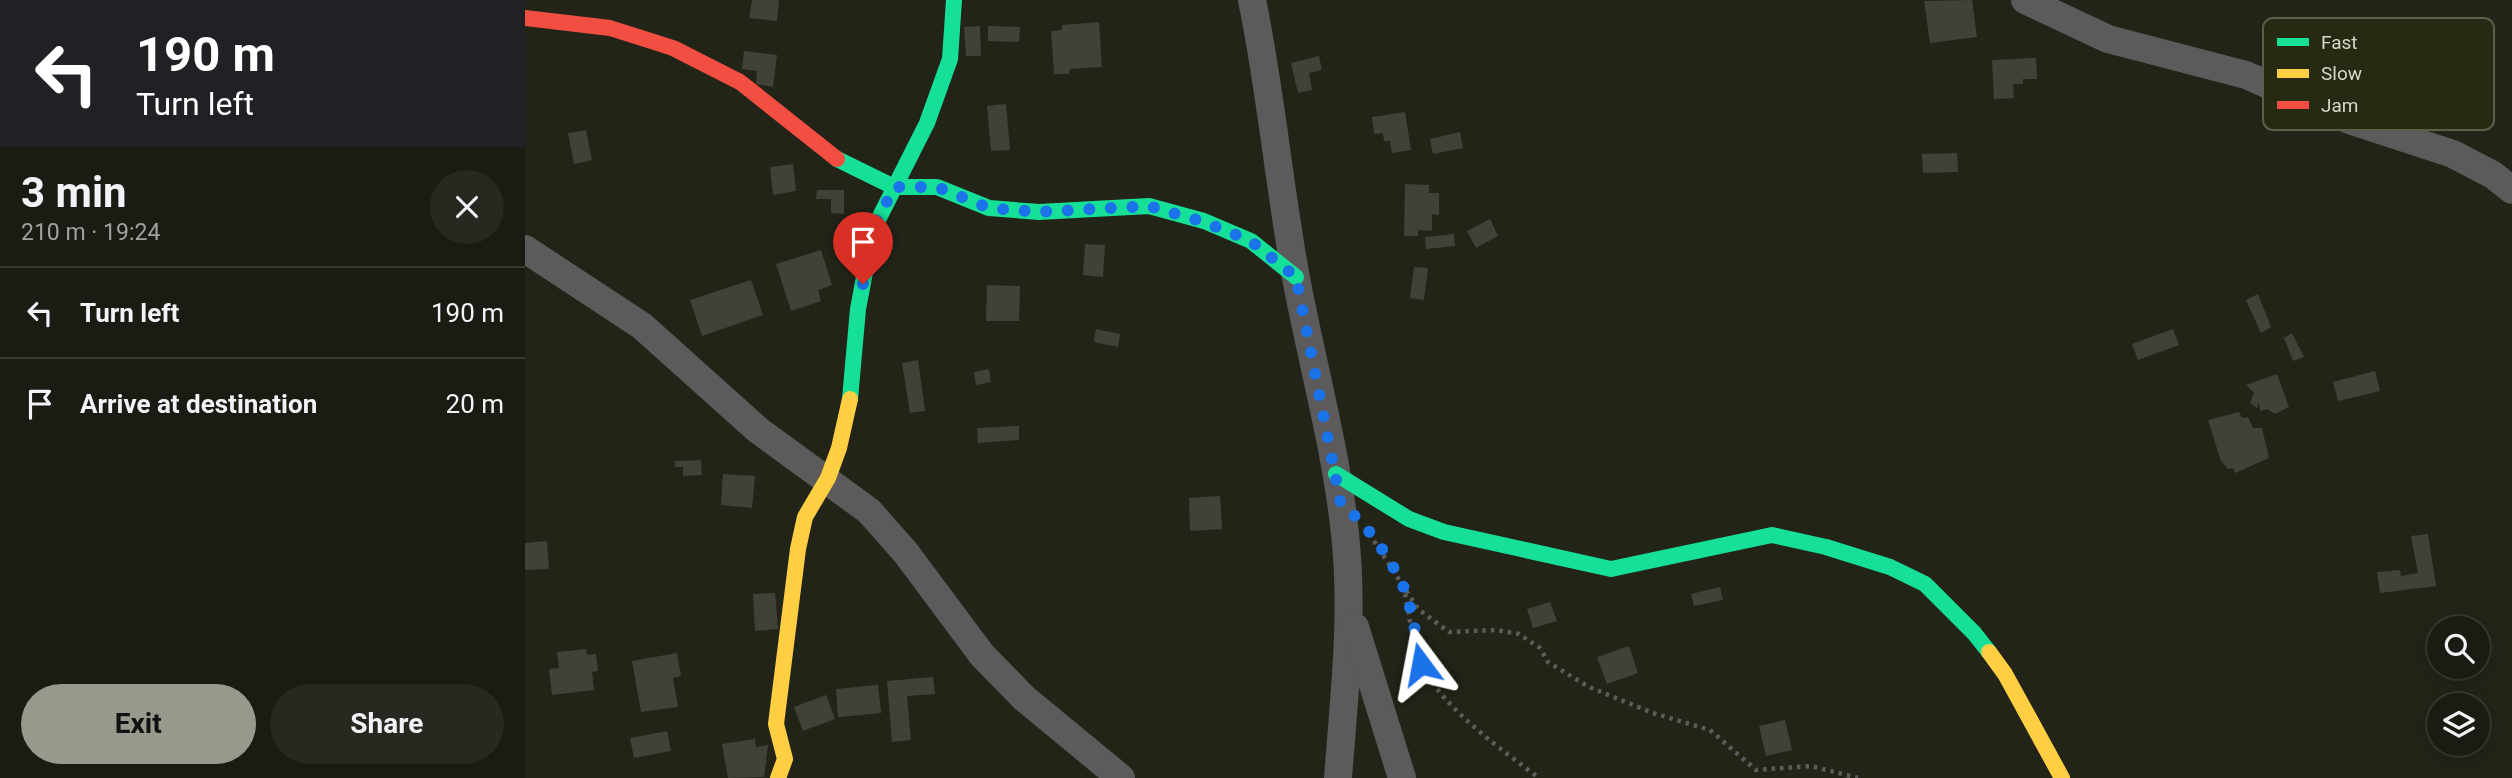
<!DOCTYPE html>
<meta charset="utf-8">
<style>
:root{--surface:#1a1b12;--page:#272820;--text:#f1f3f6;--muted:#9fa19f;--line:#383932;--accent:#97998c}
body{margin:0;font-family:Roboto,sans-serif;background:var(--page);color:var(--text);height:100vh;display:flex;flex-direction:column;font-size:26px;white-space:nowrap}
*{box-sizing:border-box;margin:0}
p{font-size:23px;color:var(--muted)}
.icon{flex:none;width:38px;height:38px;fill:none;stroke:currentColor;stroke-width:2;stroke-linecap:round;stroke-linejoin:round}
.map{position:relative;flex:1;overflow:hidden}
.sheet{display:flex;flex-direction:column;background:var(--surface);width:525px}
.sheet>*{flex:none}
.top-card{background:#202124;color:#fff;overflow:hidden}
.buttons{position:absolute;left:1902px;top:616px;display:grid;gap:14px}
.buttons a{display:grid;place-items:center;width:63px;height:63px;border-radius:50%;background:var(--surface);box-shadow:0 4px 18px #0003,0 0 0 2px var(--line);font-size:35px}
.pin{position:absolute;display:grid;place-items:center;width:60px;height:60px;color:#fff;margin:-72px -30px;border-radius:50% 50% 50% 0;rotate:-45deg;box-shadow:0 0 7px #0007}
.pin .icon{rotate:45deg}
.me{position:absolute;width:77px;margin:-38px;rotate:347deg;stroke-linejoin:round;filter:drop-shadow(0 0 5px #0008)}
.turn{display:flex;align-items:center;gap:24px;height:147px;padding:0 21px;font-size:32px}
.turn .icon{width:91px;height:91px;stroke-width:2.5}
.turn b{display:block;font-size:49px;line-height:60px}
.round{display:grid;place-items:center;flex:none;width:74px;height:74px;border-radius:37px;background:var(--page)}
.overview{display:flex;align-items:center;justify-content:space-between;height:119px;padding:0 21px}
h1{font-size:42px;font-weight:700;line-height:52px}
.button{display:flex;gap:14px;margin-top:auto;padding:14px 21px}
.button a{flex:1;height:80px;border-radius:42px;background:var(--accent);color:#111;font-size:28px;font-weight:700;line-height:80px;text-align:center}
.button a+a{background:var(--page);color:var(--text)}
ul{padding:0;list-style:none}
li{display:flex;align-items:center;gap:21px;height:91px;padding:0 21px;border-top:2px solid var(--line)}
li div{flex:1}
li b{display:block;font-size:26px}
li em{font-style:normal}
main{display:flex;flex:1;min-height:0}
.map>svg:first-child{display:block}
.building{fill:#414237}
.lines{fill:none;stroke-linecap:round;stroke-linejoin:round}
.path{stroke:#5e5c5b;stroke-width:4.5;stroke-dasharray:3.5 5;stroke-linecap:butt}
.street{stroke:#5c5a5a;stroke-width:28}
.fast{stroke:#16e098;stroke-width:16}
.slow{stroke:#ffcf43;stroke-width:16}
.jam{stroke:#f24e42;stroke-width:16}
.route{stroke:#1a73e8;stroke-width:12;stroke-dasharray:0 21.6}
.key{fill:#272a12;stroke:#5c5e49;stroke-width:2}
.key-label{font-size:19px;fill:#d6d8ca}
</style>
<main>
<section class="sheet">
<div class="top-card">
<div class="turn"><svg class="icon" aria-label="left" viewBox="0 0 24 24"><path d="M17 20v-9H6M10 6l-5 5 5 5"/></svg><div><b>190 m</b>Turn left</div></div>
</div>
<div class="overview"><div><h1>3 min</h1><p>210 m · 19:24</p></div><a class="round"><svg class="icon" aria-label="close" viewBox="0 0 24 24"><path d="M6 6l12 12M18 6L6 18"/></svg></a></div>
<ul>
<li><svg class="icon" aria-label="left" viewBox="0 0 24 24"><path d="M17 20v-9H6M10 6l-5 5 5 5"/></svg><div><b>Turn left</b></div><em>190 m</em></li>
<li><svg class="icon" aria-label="arrive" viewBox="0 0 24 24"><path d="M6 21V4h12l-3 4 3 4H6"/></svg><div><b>Arrive at destination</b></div><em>20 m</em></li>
</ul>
<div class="button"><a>Exit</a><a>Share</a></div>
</section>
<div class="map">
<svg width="1987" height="778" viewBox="0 0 1987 778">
<rect width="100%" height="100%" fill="#232418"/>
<g class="building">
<path d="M227 0H254L252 21 224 18Z"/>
<path d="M1447 0 1452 37 1405 43 1399 1Z"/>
<path d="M574 22 577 67 545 69 544 74H529L526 31 537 30V25Z"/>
<path d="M455 26 456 56H441L439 27Z"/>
<path d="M463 26 495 27 494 42 463 41Z"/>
<path d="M219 51 252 55 248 87 231 84 232 71 217 69Z"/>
<path d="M794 56 797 70 784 73 787 90 773 93 766 63Z"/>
<path d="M1511 58 1512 79H1498V84H1488L1489 98 1469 99 1467 60Z"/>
<path d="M481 104 485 150 466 151 462 106Z"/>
<path d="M880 112 886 150 867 153 865 141H859L858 133 849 134 847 117Z"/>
<path d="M61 130 67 160 49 164 43 133Z"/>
<path d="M935 132 938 148 908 154 905 139Z"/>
<path d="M1432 153 1433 172 1398 173 1397 154Z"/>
<path d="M268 164 271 191 248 195 245 167Z"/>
<path d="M880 184 904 185V193H914V215L907 214V231L893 230V236H879Z"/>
<path d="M292 190H319V214L306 213V199H291Z"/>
<path d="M965 219 973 236 951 248 942 231Z"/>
<path d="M929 234 930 246 901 249 900 237Z"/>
<path d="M560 244 580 245 578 277 558 275Z"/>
<path d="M296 250 307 285 293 290 296 301 266 311 251 264Z"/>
<path d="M889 267 903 268 899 300 885 298Z"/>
<path d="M226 280 238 315 177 336 165 300Z"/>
<path d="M462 285 495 286 494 321H461Z"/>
<path d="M1733 294 1746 327 1736 333 1721 300Z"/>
<path d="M571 329 595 334 593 347 569 342Z"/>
<path d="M1648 329 1654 345 1613 360 1607 344Z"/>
<path d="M1767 333 1779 357 1768 361 1759 338Z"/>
<path d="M393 360 400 411 385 413 377 363Z"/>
<path d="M464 369 466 382 451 385 449 372Z"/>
<path d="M1850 371 1855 391 1813 401 1808 382Z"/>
<path d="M1752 374 1764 407 1750 414 1742 409 1735 411 1734 402 1732 408 1725 403 1729 393 1721 385Z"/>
<path d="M1714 412 1717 418 1723 417 1728 428H1737L1744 458 1710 473 1708 468 1703 469 1696 461 1683 420Z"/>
<path d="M494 426V440L453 443 452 428Z"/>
<path d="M176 460 177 475 158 476V467H150V461Z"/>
<path d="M198 474 230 476 227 508 196 505Z"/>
<path d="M695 496 697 529 665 531 664 498Z"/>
<path d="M1903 534 1911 586 1855 593 1852 572 1875 570 1876 576 1893 573 1886 536Z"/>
<path d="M22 541 24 569 0 570V543Z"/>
<path d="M1195 587 1198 600 1169 606 1166 594Z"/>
<path d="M250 593 253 629 230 631 228 594Z"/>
<path d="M1025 602 1032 621 1008 628 1002 609Z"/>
<path d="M1104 646 1113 673 1082 684 1072 657Z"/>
<path d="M61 649 62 655 71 654 73 671 67 672 69 690 27 695 24 669 34 668 32 652Z"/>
<path d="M152 653 156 676 148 678 153 707 116 712 107 661Z"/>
<path d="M408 677 410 694 382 696 386 740 367 742 362 681Z"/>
<path d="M353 685 356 713 313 717 311 689Z"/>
<path d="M301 695 310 719 278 731 269 707Z"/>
<path d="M1260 720 1267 750 1241 756 1234 726Z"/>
<path d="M142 731 146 751 109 758 105 738Z"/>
<path d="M230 739 231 747 243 745 239 777 203 778 197 744Z"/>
</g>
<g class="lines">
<g class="path">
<path d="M849 541 893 609 924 632 971 630 994 634 1015 648 1023 662 1064 687 1128 713 1185 730 1231 770 1286 766 1333 778"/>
<path d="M880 594C885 617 887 646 898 667 917 707 978 751 1014 778"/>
</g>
<g class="street">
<path d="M727 0C746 92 754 186 771 278 787 363 811 448 820 534 829 615 819 697 813 778"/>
<path d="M1500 0 1583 39 1721 75 1824 120 1928 154 1968 175 1987 190"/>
<path d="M0 249 117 326 233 430 344 511 381 553 457 655 499 698 596 778"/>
<path d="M830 627 877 778"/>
</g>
<g class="fast">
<path d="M312 159 369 187H412L464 208 514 212 624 206 679 221 726 241 771 277"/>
<path d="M325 399 333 309 348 230 402 123 425 59 429 0"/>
<path d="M811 474 884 519 919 532 1086 569 1247 535 1301 547 1365 567 1400 584 1449 633 1464 652"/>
</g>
<g class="slow">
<path d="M1464 652 1480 674 1537 778"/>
<path d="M253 778 260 759 251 724 273 549 280 517 303 478 314 448 325 399"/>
</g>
<path class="jam" d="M0 18 85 28 148 48 215 82 312 159"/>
</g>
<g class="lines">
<path class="route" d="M338 284 348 230 369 187H412L464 208 514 212 624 206 679 222 726 241 771 277 816 505C842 522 866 560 879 588 888 611 891 640 896 664"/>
</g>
<rect x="1738" y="18" width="231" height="112" rx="10" class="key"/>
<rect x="1752" y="38" width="32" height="8" fill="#16e098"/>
<rect x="1752" y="69" width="32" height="9" fill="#ffcf43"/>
<rect x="1752" y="101" width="32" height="8" fill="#f24e42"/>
<g class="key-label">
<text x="1796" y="49">Fast</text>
<text x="1796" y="80">Slow</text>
<text x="1796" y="112">Jam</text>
</g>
</svg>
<div class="buttons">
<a><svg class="icon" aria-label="search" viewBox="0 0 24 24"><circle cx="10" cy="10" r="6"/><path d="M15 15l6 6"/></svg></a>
<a><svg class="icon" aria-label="layers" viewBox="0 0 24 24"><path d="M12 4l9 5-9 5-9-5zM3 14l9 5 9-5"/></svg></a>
</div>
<div class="pin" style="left:338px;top:284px;background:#d93025"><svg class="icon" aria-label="arrive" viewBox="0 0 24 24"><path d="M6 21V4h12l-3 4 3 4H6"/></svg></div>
<svg class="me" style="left:896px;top:664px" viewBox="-20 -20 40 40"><path d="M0-17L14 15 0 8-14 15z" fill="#1a73e8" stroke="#fff" stroke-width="4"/></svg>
</div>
</main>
